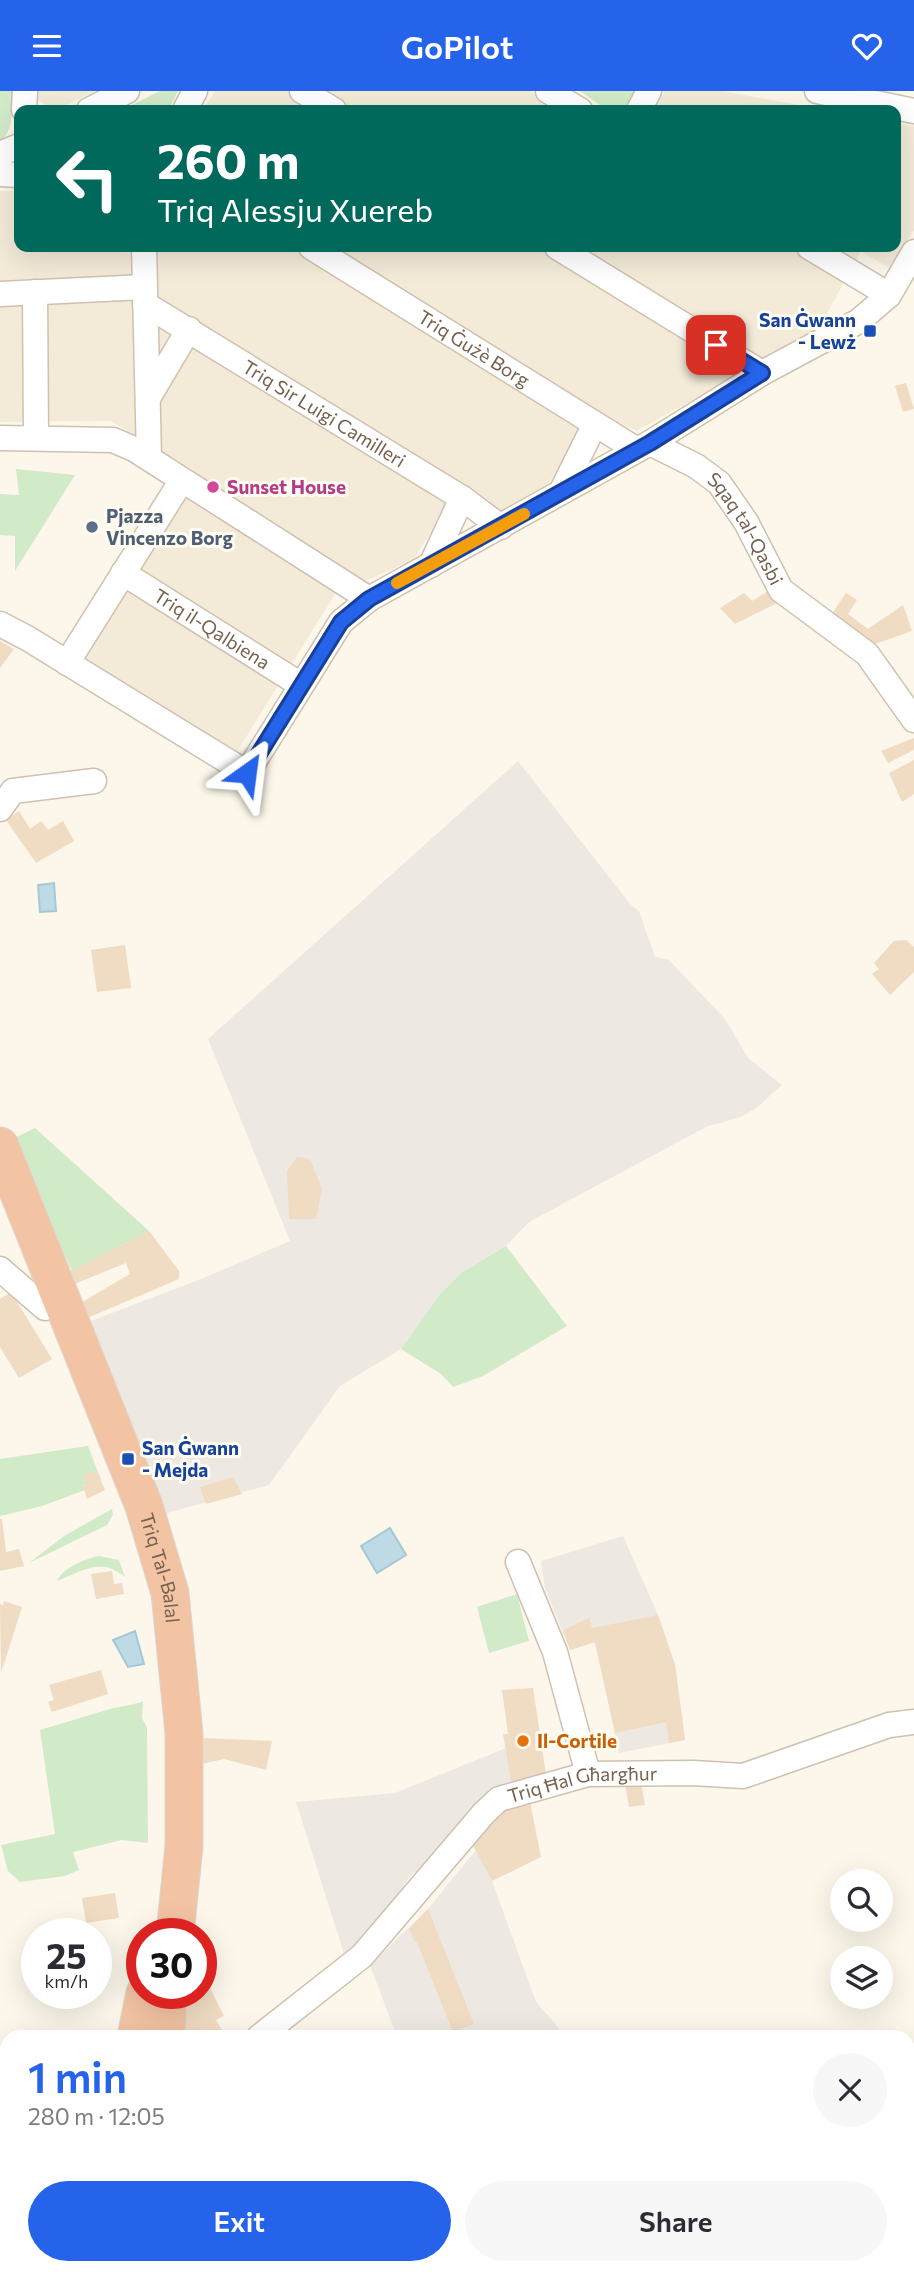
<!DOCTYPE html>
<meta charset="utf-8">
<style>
:root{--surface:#fff;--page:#f7f7f7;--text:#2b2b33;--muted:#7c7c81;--accent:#2563eb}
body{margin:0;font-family:Commissioner,sans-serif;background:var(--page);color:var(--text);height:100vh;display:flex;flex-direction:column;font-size:26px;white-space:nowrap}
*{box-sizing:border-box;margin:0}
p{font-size:23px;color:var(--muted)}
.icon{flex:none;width:38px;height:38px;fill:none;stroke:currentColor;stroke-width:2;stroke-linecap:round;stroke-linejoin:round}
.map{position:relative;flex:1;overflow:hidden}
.drawer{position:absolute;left:0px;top:1939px;width:915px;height:245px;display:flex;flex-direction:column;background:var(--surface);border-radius:21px 21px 0 0;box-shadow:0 7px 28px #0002}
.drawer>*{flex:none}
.hud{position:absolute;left:14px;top:14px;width:887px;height:147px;border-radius:14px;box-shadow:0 7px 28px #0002;background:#00695c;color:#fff;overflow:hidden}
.controls{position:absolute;left:830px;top:1778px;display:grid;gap:14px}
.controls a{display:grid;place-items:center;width:63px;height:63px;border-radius:50%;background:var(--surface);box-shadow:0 7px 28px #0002;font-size:35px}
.speed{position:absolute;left:21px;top:1827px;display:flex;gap:14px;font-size:35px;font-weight:700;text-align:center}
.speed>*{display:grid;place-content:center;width:91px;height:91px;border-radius:50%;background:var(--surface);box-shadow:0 7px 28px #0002;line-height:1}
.speed small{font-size:18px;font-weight:400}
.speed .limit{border:10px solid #d22;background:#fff;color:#111}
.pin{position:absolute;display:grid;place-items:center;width:60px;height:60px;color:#fff;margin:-30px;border-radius:14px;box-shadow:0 4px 10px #0006}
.me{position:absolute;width:77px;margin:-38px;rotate:31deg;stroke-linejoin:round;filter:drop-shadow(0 0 5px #0008)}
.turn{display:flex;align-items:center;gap:24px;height:147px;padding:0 28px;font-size:32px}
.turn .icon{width:91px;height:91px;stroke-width:2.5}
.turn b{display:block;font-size:49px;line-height:60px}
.round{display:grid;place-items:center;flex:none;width:74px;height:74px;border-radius:37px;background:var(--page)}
.head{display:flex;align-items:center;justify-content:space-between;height:119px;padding:0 28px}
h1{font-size:42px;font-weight:600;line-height:52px;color:var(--accent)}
.button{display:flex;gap:14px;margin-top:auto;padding:14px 28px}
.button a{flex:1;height:80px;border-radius:42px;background:var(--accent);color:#fff;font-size:28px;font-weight:600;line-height:80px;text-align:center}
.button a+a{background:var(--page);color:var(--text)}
header{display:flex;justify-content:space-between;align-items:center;height:91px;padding:0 28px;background:var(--accent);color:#fff;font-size:32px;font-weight:600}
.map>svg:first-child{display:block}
.residential{fill:#f3ebd8}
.industrial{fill:#ede9e2}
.green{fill:#d1eac8}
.water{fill:#bedae5;stroke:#a5c8d7;stroke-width:2}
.building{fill:#f0dbc3}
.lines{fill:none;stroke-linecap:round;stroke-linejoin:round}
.minor-casing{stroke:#cec1b0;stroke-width:27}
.major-casing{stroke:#dbd6d1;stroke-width:34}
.highway-casing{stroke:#dbd6d1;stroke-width:39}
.minor{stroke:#fff;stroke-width:24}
.major{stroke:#f7e5a6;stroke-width:32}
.highway{stroke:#f3c4a4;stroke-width:37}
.route-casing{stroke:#184099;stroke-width:18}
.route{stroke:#2563eb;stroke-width:12}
.slow{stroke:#f59e0b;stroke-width:12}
.transit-dot{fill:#1a4fb4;stroke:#fefbf0;stroke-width:2.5}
.hotel-dot{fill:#d1479c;stroke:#fefbf0;stroke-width:2.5}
.service-dot{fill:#5c6f8a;stroke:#fefbf0;stroke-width:2.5}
.food-dot{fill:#e8710a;stroke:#fefbf0;stroke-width:2.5}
.labels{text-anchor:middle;stroke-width:6;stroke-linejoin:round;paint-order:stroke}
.transit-label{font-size:19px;font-weight:bold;fill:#164399;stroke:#fefbf0;text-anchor:end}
.street-label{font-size:19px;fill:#76624e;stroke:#fefbf0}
.hotel-label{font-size:19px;font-weight:bold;fill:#b23c85;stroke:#fefbf0;text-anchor:start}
.service-label{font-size:19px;font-weight:bold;fill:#4e5e75;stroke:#fefbf0;text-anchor:start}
.food-label{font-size:19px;font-weight:bold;fill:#c56008;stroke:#fefbf0;text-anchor:start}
</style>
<header><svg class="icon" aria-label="menu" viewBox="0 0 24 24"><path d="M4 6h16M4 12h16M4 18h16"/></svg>GoPilot<svg class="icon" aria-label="heart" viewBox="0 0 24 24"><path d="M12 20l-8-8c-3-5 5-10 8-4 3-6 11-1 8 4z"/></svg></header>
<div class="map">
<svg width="914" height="2184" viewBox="0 0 914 2184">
<rect width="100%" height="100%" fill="#fcf7ea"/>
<g class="residential">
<path d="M38 0H95L55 19 38 9Z"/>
<path d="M215 0H530L561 19H203Z"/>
<path d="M665 0H722L826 19H654Z"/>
<path d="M896 32 914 35V139L889 177 861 160 817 241 636 340 593 319 546 397 503 420 461 395 413 469 335 503 230 672 78 569 194 379 111 330 0 331V100H19V156H118L119 161 155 162 160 156H896Z"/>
</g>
<g class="industrial">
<path d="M518 670 631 814 639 820 655 866 669 869 725 928 748 967 782 994 755 1018 740 1026 706 1036 529 1131 506 1155 461 1182 440 1203 401 1258 340 1295 269 1394 164 1423 83 1233 201 1188 290 1150 208 948Z"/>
<path d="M623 1445 658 1524 675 1574 685 1649 619 1662 595 1551 570 1559 545 1497 541 1470Z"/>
<path d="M506 1657 512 1696 478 1712 417 1780 411 1784 402 1796 403 1804 346 1869 296 1711 395 1702Z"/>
<path d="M476 1759 492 1790 536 1911 559 1937V1946H397L370 1874 428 1818Z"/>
<path d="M33 2177H125V2184H15Z"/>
</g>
<g class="green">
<path d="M0 0H13C12 17 15 39 0 50Z"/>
<path d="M160 0H178L168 19H122Z"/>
<path d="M580 0H636L626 19H607Z"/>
<path d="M16 378 75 384 15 480V445L0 444V403L19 404Z"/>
<path d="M35 1037 149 1140 72 1180 65 1165 57 1162 12 1048Z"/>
<path d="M506 1155 567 1235 483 1285 453 1296 441 1283 401 1258 440 1203 461 1182Z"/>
<path d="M88 1355 101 1389 84 1394 85 1399 42 1415 0 1425V1368Z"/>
<path d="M112 1418 113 1424 107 1434 29 1472 64 1445Z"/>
<path d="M99 1465 119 1469 125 1486C101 1466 83 1480 57 1490 64 1476 85 1468 99 1465Z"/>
<path d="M517 1503 529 1550 489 1562 477 1516Z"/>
<path d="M143 1611 142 1627 147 1637 148 1752 121 1749 73 1761 79 1779 65 1785 20 1791 8 1780 1 1754 55 1743 40 1639 110 1618Z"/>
<path d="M7 2050V2118L0 2092V2052Z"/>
</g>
<g class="water">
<path d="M54 792 56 820 40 821 38 794Z"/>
<path d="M390 1437 406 1464 377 1482 361 1455Z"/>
<path d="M135 1540 144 1573 128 1576 113 1549Z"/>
</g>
<g class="building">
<path d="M906 292 914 318 903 321 895 295Z"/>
<path d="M773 497 785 508 735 533 720 517 744 502 752 510Z"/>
<path d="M846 502 857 509 848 523 868 538 903 514 912 540 872 554 831 524Z"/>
<path d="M0 550 14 558 0 577Z"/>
<path d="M914 647V659L888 672 881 660Z"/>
<path d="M914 669V703L902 711 889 682Z"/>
<path d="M19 720 30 738 41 730 48 739 63 730 74 750 36 772 6 729Z"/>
<path d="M906 849 914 856V881L890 904 872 883 879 878 874 872 894 850Z"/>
<path d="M125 854 131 897 97 901 91 859Z"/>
<path d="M297 1066 310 1068 322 1098 316 1128H289L287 1080Z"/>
<path d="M149 1140 179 1180V1188L85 1228 79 1213 130 1183 126 1172 72 1194 64 1179 72 1180Z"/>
<path d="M11 1201 52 1268 19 1287 0 1256V1208Z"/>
<path d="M97 1380 105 1399 87 1408 83 1395 86 1394 83 1384Z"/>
<path d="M233 1386 242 1403 206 1413 200 1396Z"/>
<path d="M0 1428H2L6 1461 19 1458 24 1475 0 1480Z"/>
<path d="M112 1480 114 1493 122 1492 124 1503 96 1508 91 1483Z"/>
<path d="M4 1510 22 1516 1 1582 0 1513 3 1514Z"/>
<path d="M658 1524 675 1574 685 1649 669 1652 666 1631 615 1642 595 1551 570 1559 563 1539 589 1527 592 1537Z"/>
<path d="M101 1579 108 1603 52 1621 48 1611 54 1609 49 1594Z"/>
<path d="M533 1597 546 1683 512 1696 503 1643H508L502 1599Z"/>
<path d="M202 1647 272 1650 266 1679 224 1668 201 1673Z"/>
<path d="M641 1691 645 1714 629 1716 625 1693Z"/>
<path d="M529 1706 541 1766 492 1790 472 1753 503 1717Z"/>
<path d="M115 1802 119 1827 86 1832 82 1807Z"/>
<path d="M428 1818 474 1933 453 1941 417 1851H415L409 1838Z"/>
<path d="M208 1893 224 1925 216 1929 226 1946H182L180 1906 188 1902H201V1896Z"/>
<path d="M0 2095 7 2118V2144L0 2145Z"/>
<path d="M254 2177H278L281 2184H249Z"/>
</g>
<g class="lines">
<defs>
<g id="minor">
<path d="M302 0 334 19"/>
<path d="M548 0 580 19"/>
<path d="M817 0 914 20"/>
<path d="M24 19 25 0"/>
<path d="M89 19 127 0"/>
<path d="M185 19 195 0"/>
<path d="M639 19 649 0"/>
<path d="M0 63 19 55"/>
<path d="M0 83 19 84"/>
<path d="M144 156 149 367"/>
<path id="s1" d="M311 156 637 359"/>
<path d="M557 156 762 282"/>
<path d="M809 156 889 204"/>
<path d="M35 201 36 347"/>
<path d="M0 203 144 196"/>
<path id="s2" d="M145 213 462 407 501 436"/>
<path d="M148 307 189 238"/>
<path d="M0 347 113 349 134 358 369 508"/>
<path id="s3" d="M650 352 696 375 719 392 746 431 781 499 867 563 914 629"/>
<path d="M561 401 595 333"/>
<path d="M431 474 462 407"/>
<path id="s4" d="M123 482 301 594"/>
<path d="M0 533 27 547 247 682 341 531 369 508 650 352 762 282 859 230 889 204 914 161"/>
<path d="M67 572 182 389"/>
<path d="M0 718 13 700 94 690"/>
<path d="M0 1178 45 1217"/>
<path d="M518 1471 555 1561 588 1683"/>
<path id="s5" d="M259 1946 362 1865 484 1722 499 1708 588 1683 693 1682 743 1685 889 1634 914 1631"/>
<path d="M242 2177 245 2184"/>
</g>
<path id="major" d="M0 2041 7 2039"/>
<g id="highway">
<path id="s6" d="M0 1055 144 1415 170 1502 184 1642V1755L175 1843"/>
<path d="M136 1946 145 1902"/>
<path d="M166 1946 168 1902"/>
<path d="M156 2184V2177"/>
</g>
</defs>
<use href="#minor" class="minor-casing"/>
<use href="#major" class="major-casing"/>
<use href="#highway" class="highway-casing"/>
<use href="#minor" class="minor"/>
<use href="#major" class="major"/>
<use href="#highway" class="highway"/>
</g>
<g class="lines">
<defs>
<path id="route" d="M247 682 341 531 369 508 650 352 762 282 716 254"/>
</defs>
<use href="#route" class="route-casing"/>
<use href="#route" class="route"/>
<path class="slow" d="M397 492 524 423"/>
</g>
<g class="transit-dot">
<rect x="863" y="233" width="14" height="14" rx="3.5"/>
<rect x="121" y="1361" width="14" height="14" rx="3.5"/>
</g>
<circle class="hotel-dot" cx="213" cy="396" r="7"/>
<circle class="service-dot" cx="92" cy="436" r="7"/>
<circle class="food-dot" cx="523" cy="1650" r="7"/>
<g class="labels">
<g class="transit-label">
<text x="856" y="236">San Ġwann<tspan x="856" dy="22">- Lewż</tspan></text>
<text x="142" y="1364" text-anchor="start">San Ġwann<tspan x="142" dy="22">- Mejda</tspan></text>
</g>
<g class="street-label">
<text dy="7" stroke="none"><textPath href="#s1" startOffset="192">Triq Ġużè Borg</textPath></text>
<text dy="7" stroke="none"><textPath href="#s2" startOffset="210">Triq Sir Luigi Camilleri</textPath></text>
<text dy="7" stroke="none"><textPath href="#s3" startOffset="133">Sqaq tal-Qasbi</textPath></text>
<text dy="7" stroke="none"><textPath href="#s4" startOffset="105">Triq il-Qalbiena</textPath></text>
<text dy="7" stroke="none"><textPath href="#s6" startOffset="452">Triq Tal-Balal</textPath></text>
<text dy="7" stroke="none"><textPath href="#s5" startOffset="425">Triq Ħal Għargħur</textPath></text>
</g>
<g class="hotel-label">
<text x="227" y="403">Sunset House</text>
</g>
<g class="service-label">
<text x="106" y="432">Pjazza<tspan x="106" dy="22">Vincenzo Borg</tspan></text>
</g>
<g class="food-label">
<text x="537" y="1657">Il-Cortile</text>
</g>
</g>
</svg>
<div class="controls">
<a><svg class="icon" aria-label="search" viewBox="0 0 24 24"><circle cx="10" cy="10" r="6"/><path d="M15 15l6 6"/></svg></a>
<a><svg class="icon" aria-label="layers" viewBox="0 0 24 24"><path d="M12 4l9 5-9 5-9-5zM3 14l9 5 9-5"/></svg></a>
</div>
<div class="speed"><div>25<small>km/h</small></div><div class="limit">30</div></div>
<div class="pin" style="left:716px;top:254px;background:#d93025"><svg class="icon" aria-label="arrive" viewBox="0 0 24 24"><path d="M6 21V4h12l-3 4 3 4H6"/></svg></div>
<svg class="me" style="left:247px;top:682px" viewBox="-20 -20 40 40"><path d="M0-17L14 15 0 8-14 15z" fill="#2563eb" stroke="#fff" stroke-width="4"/></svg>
<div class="hud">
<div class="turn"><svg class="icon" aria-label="left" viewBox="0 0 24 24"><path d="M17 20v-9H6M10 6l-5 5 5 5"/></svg><div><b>260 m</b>Triq Alessju Xuereb</div></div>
</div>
<section class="drawer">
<div class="head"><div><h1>1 min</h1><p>280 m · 12:05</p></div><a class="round"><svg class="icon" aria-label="close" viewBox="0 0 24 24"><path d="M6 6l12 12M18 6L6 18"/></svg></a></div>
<div class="button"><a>Exit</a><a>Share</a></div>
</section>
</div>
